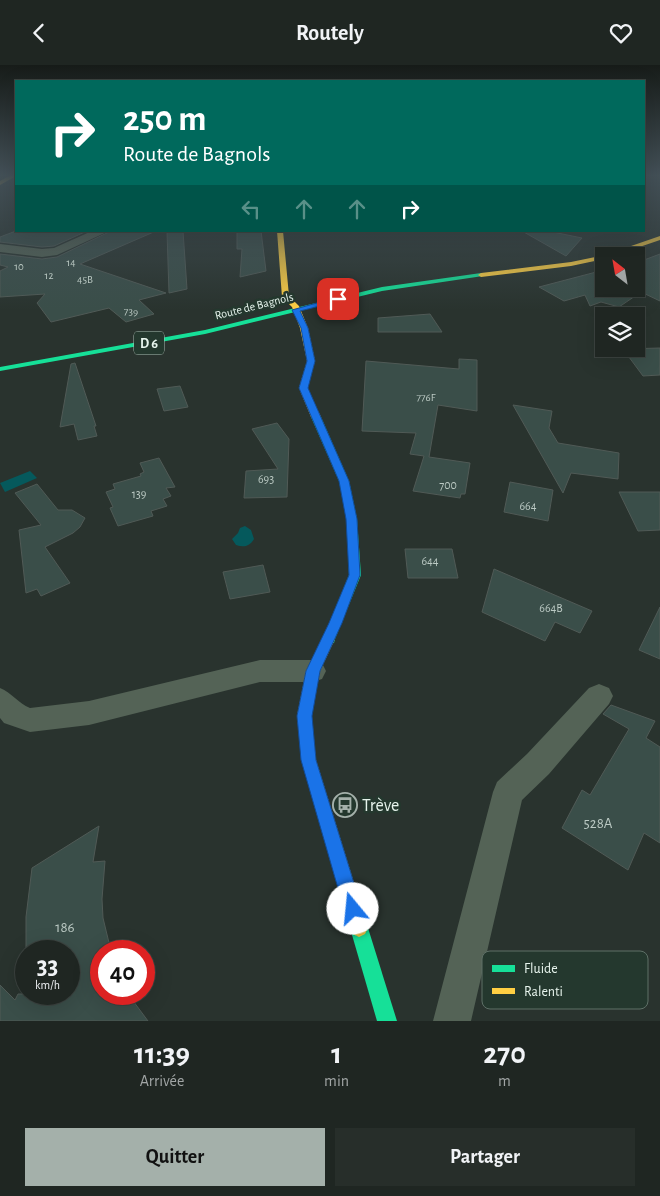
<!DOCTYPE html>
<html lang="fr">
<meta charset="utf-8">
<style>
:root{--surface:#1f2622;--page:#272e2a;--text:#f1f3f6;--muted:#a1a5a5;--line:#3c4340;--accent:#a4b0aa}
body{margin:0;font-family:"Alegreya Sans",sans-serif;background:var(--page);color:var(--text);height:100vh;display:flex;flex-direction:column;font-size:19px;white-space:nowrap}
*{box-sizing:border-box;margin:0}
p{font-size:16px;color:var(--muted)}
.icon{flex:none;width:28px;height:28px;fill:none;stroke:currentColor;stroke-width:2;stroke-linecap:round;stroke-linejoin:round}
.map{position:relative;height:956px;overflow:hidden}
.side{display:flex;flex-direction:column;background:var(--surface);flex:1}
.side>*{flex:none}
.top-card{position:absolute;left:15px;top:15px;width:630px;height:152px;border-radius:0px;box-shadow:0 5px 20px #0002,0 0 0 1px var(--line);background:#00695c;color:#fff;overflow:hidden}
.needle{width:32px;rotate:329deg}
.controls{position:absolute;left:595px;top:182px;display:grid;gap:10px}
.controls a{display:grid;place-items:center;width:50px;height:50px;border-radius:0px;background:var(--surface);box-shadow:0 5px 20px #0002,0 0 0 1px var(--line);font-size:25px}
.speed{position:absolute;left:15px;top:875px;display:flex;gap:10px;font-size:25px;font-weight:700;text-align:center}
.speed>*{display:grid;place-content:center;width:65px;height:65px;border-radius:50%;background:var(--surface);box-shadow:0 5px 20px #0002,0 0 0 1px var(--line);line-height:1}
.speed small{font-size:12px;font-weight:400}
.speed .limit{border:8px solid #d22;background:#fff;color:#111}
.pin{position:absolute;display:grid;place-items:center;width:42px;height:42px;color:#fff;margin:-21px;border-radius:10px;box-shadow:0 2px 8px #0006}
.me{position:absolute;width:55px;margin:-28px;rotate:343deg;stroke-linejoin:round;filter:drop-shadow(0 0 4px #0008)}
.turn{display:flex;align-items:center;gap:18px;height:105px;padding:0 25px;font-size:22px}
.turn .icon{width:65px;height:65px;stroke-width:2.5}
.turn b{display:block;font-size:35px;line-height:42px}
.lanes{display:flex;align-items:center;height:48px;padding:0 25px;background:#0003;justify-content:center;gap:25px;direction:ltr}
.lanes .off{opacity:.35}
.eta{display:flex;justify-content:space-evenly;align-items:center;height:85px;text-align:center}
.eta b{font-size:30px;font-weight:700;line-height:35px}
.action{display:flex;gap:10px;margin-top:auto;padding:10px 25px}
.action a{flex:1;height:58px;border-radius:0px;background:var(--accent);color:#111;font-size:20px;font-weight:700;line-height:58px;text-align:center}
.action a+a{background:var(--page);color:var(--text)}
header{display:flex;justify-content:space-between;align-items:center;height:65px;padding:0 25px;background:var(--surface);font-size:22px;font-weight:700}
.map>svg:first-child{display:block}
.water{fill:#05595c}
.building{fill:#3a4e49;stroke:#505a56}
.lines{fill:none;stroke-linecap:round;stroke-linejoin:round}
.street{fill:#546356;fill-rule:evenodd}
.fast{fill:#16e098;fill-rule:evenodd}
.slow{fill:#ffcf43;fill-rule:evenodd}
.route{fill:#1a73e8;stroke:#114b97}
.labels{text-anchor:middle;stroke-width:5;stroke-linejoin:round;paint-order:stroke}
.far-number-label{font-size:11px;fill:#bccac4}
.far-street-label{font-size:12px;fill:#e7f4ed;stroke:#24382e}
.number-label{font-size:12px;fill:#bccac4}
.shield{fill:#24382e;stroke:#acbcb4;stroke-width:1}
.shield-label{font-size:14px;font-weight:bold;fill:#e7f4ed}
.near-number-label{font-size:15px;fill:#bccac4}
.near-poi-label{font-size:18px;fill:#e7f4ed;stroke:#24382e;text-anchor:start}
.key{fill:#24382e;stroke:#5e7067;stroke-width:1}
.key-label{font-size:14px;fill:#e7f4ed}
</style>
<header><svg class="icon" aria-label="back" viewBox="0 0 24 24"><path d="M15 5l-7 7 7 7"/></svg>Routely<svg class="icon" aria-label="heart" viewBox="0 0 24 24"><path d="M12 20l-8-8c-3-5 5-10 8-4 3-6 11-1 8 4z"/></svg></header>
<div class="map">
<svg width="660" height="956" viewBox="0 0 660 956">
<rect width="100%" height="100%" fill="#29332e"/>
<g class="water">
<path d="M30 406 37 413 5 427 0 418Z"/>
<path d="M245 461 251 465 254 474C250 481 244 483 236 480L232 474 238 468 240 463Z"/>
</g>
<g class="building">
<path d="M16 166H87L54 181 42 182 0 177V172Z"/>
<path d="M111 166H156L80 199 166 228 139 235 154 249 126 257 109 243 51 257 37 238 45 229 0 232V206L8 202 0 200V189L42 194 57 192Z"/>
<path d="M167 166H183L187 224 169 228Z"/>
<path d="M237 166H261L266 206 240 212 242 184H237Z"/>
<path d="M522 166H548L582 173 566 191Z"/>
<path d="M660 189V236L641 227 619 242 601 237 590 241 585 230 564 236 539 222 600 206 604 208V224H636V198Z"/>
<path d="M430 249 442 267H378V253Z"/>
<path d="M660 283V310L643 311 623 284Z"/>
<path d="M459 294 477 295V346L438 340 429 392 470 398 465 429H461L460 433 413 426 424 391 410 389 416 368 362 366 366 296 459 304Z"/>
<path d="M75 298 96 361H94L97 371 78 375 74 359 60 362 71 299Z"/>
<path d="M180 321 188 342 164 346 157 324Z"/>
<path d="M513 340 552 346 549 363 558 378 619 388 618 414 571 408 563 428Z"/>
<path d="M277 358 289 374 287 432 244 433 246 406 278 404 252 364Z"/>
<path d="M159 393 175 422 166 423 171 431 163 434 167 441 151 446 153 451 118 461 110 443 113 442 106 427 115 424 113 419 141 411 140 409 144 407 140 398Z"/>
<path d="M510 417 553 425 548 456 504 447Z"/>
<path d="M37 419 58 445H72L85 453 80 462 73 468 45 482 70 518 41 531 37 524 26 528 19 465 41 460 15 428Z"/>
<path d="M619 427H660V465L638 466Z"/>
<path d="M405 484H452L458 513H408Z"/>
<path d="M263 500 270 527 230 534 223 507Z"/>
<path d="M494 504 592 546 580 568 555 557 545 576 482 547Z"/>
<path d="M660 542V594L639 585Z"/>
<path d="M611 640 655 656 646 673 660 682V778L644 768 628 805 562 763 582 725 590 730 629 664 603 649Z"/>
<path d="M99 761 93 797 105 796 102 834 103 853 111 886H101V929H128L148 956H0V920L15 935 18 929H69V886H26V852L32 803Z"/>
</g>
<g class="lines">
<g class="street">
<path d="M92 166H109L57 190 42 192 0 187V179L42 184 54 183Z"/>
<path d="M260 595H313L322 598 326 606 322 614 313 617H260L89 660 30 667 4 658 0 653V623C12 628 18 638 30 643L89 636Z"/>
<path d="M599 619 609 623 613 631 609 639 549 709 522 735 471 956H433L493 727 497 717 527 689 589 623Z"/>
</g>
<g class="fast">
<path d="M481 208 483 209V211L382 226 205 269 0 306V302L205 265 382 222Z"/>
<path d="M316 349 321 352 349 416 357 454 361 510 335 574 334 578 329 579 324 578 323 574 349 510 347 454 339 416 311 352Z"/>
<path d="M359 854 365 857 368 863 397 956H377L350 863 353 857Z"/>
</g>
<g class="slow">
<path d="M9 111H16L0 120V116Z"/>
<path d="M277 166H283L289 231 299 241 308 263 315 296 307 323 321 352 316 355 311 352 299 323 307 296 300 263 292 242 282 232Z"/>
<path d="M660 171V175L613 191H604V194L571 201 481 212 478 210 481 208 571 197 605 190Z"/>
<path d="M329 569 334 570 335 574 320 606 311 651 316 695 368 863 365 869 359 872 353 869 350 863 302 695 297 651 306 606 324 570Z"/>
</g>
</g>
<linearGradient id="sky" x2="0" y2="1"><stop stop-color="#171c19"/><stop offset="0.45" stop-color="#435057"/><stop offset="1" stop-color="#435057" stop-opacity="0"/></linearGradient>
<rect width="660" height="245" fill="url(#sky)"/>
<path class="route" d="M338 232 340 233V236L300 246 308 263 315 296 308 323 349 416 357 454 360 510 342 558 320 606 312 651 316 695 362 844 359 850 353 853 347 850 344 844 301 695 297 651 306 606 329 558 349 510 346 454 339 416 299 323 307 296 301 263 292 245Z"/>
<defs>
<symbol id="bus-ring" viewBox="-11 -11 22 22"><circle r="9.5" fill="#24382e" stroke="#a4b0aa" stroke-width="1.5"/><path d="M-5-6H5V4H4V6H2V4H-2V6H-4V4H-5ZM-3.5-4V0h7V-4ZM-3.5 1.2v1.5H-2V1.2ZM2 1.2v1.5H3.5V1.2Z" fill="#a4b0aa"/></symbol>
</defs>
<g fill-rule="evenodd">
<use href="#bus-ring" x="331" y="726" width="28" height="28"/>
</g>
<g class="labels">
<g class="far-number-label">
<text x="71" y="201">14</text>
<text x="19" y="205">10</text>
<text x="49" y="214">12</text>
<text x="85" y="218">45B</text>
<text x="131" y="250">739</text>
<text x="426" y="336">776F</text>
</g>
<g class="far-street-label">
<text transform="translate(254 241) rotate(-14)" y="4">Route de Bagnols</text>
</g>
<g class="number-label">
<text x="266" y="418">693</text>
<text x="448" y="424">700</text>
<text x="139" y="433">139</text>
<text x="528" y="445">664</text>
<text x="430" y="500">644</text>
<text x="551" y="547">664B</text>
</g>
<rect class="shield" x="134" y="266.5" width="30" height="23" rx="4"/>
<g class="shield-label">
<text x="149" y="283">D 6</text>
</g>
<g class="near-number-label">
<text x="598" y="763">528A</text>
<text x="65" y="867">186</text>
</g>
<g class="near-poi-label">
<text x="362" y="746">Trève</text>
</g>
</g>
<rect x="482" y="886" width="166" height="58" rx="8" class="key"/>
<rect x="492" y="900" width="23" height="7" fill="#16e098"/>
<rect x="492" y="923" width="23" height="6" fill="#ffcf43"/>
<g class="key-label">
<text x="524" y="908">Fluide</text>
<text x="524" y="931">Ralenti</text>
</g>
</svg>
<div class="controls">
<a><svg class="needle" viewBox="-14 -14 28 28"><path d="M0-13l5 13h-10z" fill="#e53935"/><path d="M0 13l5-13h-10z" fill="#a1a5a5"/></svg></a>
<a><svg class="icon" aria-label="layers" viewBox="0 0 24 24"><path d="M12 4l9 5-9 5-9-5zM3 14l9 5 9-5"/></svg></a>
</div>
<div class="speed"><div>33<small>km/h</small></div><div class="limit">40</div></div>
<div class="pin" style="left:338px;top:234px;background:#d93025"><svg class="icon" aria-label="arrive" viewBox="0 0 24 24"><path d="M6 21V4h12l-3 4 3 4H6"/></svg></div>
<svg class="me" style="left:353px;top:844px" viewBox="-20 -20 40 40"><circle r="19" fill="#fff"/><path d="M0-13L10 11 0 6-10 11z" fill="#1a73e8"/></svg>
<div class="top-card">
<div class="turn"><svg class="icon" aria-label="right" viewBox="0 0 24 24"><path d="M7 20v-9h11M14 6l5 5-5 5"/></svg><div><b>250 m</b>Route de Bagnols</div></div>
<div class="lanes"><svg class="icon off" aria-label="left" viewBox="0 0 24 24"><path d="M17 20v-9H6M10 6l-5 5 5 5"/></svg><svg class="icon off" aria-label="ahead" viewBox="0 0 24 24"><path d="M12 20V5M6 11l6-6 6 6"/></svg><svg class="icon off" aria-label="ahead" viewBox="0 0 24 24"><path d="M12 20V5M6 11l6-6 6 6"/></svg><svg class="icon" aria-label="right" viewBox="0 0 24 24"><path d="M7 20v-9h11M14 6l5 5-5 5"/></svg></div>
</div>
</div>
<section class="side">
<div class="eta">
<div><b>11:39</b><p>Arrivée</p></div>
<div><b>1</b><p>min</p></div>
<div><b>270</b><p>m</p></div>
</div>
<div class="action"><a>Quitter</a><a>Partager</a></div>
</section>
